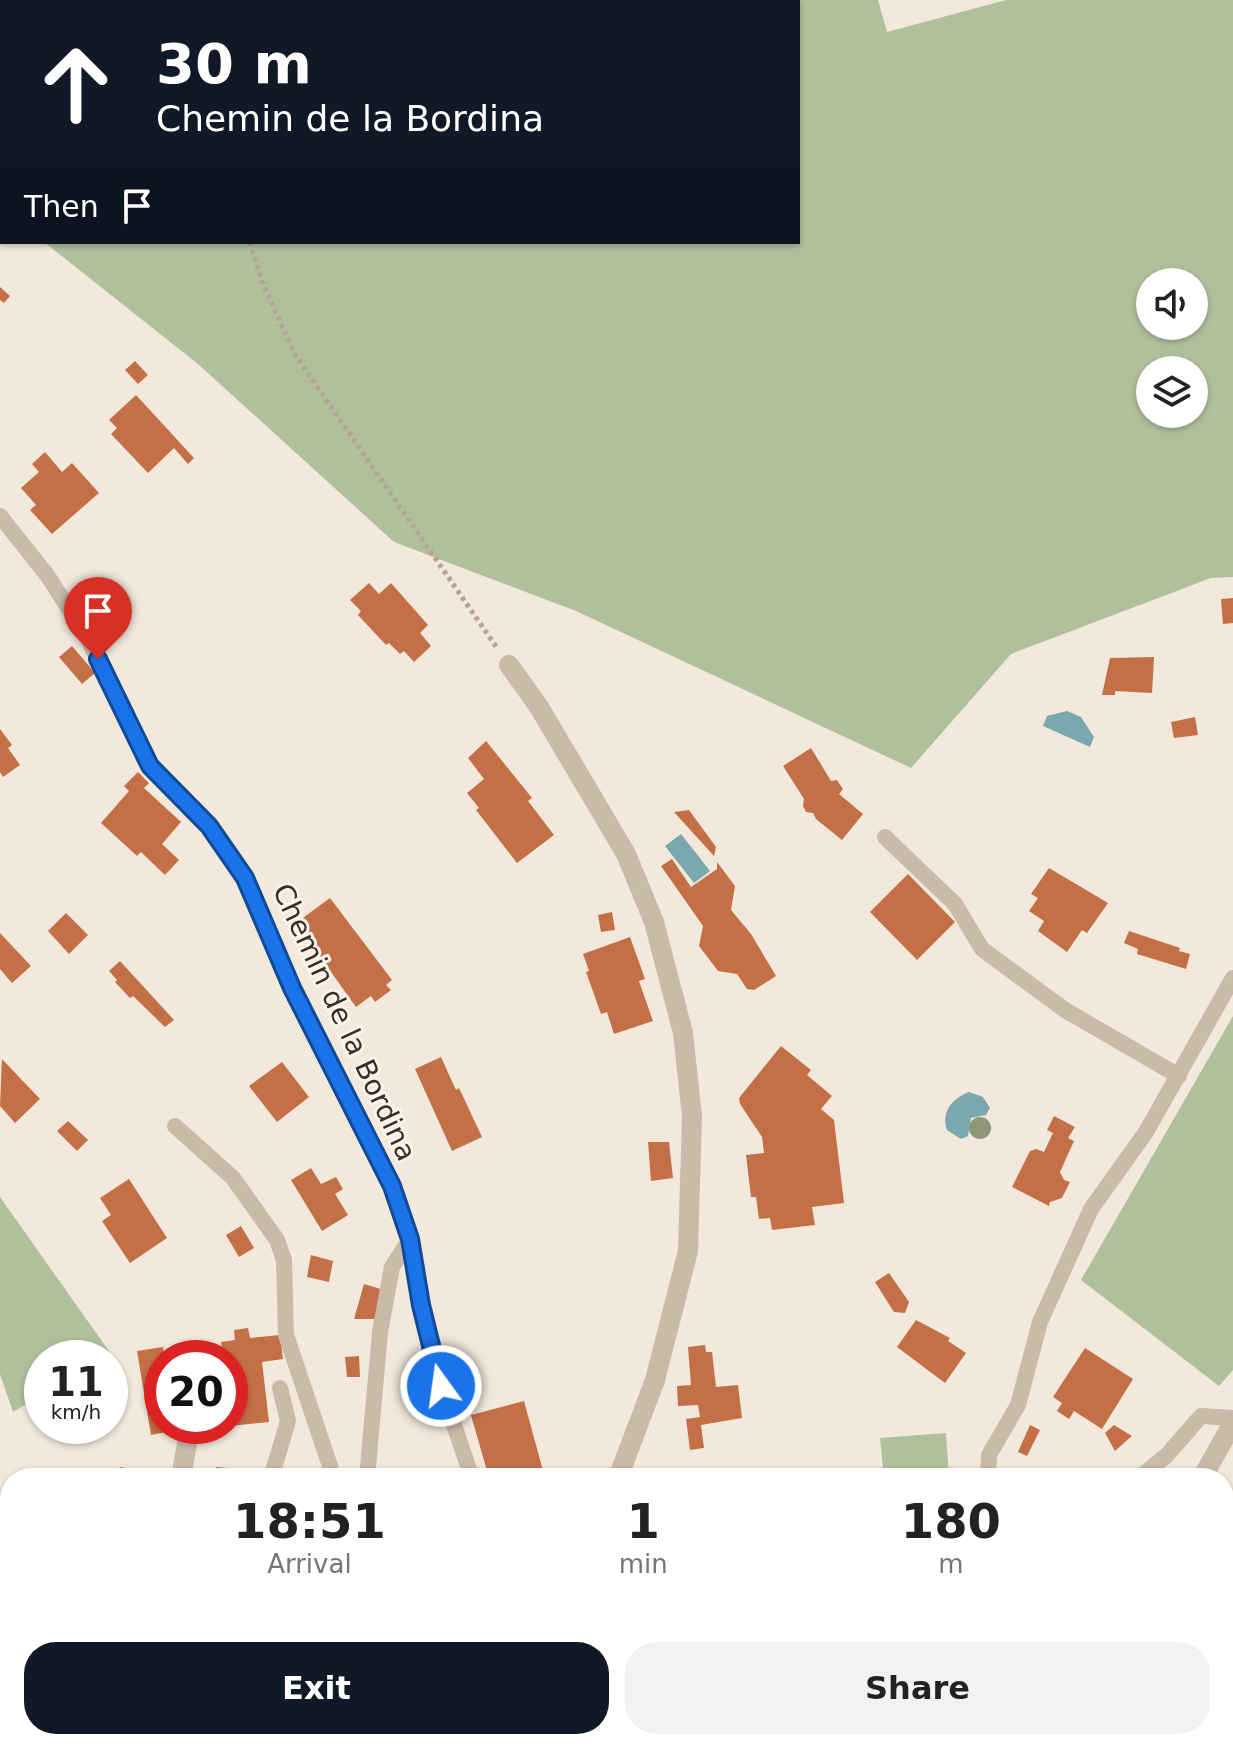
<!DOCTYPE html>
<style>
:root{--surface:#fff;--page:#f2f2f2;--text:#222;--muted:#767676;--accent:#111827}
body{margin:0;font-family:"DejaVu Sans",sans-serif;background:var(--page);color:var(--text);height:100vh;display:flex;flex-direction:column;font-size:30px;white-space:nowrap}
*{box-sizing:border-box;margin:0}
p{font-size:26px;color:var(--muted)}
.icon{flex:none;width:44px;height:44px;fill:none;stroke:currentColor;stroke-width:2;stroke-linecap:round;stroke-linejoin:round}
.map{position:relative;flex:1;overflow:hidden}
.details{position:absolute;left:0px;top:1468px;width:1234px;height:282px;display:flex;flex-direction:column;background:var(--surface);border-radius:32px 32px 0 0;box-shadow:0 2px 6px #0004}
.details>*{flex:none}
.hud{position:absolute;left:0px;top:0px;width:800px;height:244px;box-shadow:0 2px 6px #0004;background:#111827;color:#fff;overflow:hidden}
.controls{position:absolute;left:1136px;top:268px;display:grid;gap:16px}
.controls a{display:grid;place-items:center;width:72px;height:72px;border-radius:50%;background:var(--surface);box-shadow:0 2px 6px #0004;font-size:40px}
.speed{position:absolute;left:24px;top:1340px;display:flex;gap:16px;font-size:40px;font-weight:700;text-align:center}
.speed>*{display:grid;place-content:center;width:104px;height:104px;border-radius:50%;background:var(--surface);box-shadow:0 2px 6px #0004;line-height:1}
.speed small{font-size:20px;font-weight:400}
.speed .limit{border:12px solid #d22;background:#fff;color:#111}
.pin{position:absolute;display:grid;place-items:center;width:68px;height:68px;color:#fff;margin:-82px -34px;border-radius:50% 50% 50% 0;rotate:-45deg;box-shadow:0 0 8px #0007}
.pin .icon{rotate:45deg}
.me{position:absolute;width:88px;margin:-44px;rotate:346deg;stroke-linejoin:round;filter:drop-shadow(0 0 6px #0008)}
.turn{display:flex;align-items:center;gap:28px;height:168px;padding:0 24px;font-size:36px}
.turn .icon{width:104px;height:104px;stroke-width:2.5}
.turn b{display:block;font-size:56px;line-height:68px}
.then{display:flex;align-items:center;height:76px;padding:0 24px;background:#0003;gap:16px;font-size:30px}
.eta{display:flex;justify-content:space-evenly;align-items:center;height:136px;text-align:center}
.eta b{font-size:48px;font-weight:700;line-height:56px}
.cta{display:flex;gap:16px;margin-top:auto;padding:16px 24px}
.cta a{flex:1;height:92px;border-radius:32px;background:var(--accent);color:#fff;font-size:32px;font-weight:700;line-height:92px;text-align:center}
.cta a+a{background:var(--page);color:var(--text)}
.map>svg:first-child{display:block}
.green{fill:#b1c09c;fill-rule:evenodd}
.water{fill:#7ba8ae}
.building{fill:#c47047}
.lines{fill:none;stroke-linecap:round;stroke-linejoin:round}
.path{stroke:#b5a492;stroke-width:5;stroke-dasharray:4 4;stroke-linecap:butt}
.service{stroke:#cabaa8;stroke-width:16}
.minor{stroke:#cabaa8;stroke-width:20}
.tertiary{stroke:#cabaa8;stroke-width:20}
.tree{fill:#91977b}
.route-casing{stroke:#114b97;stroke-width:20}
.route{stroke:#1a73e8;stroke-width:14}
.labels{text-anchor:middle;stroke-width:6;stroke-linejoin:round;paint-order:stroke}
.street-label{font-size:28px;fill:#362e28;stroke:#f9f3e8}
</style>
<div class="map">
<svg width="1233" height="1749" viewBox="0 0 1233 1749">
<rect width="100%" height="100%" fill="#f2e9dc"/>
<g class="green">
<path d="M0 0H878L887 32 1006 0H1233V577L1211 578 1011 654 911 768 576 611 394 542 198 364 44 242H798V2H2V61ZM1194 282V326H1150V282ZM1150 370H1194V414H1150Z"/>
<path d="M1233 1016V1370L1219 1386 1081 1280Z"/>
<path d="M0 1197 111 1354 104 1358H42V1395L13 1412 0 1374Z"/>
<path d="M946 1433 949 1478H884L880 1438Z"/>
</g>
<g class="water">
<path d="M1067 711 1081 717 1094 737 1090 747 1043 726 1047 716Z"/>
<path d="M681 834 710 871 694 883 665 846Z"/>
<path d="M969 1092 983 1097 990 1108 986 1115 971 1118 968 1136 961 1139 947 1130C941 1111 952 1099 969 1092Z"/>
</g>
<g class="building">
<path d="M0 287 10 296 4 303 0 300Z"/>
<path d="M135 361 148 375 138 384 125 370Z"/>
<path d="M136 395 194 458 188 464 174 448 148 473 111 434 117 428 109 420Z"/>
<path d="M45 452 62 472 72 463 99 493 52 534 30 510 36 505 21 488 39 472 32 464Z"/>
<path d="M369 583 379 594 391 583 428 625 420 633 431 646 414 662 404 651 400 654 389 643 386 645 358 615 361 611 350 600Z"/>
<path d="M1233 598V623L1223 624 1221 599Z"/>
<path d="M72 646 95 673 82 684 59 657Z"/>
<path d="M1154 657 1152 693 1115 691V695H1102L1110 658Z"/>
<path d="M1195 717 1198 735 1174 738 1171 722Z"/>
<path d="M0 729 12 745 8 748 20 765 3 777 0 772Z"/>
<path d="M486 741 532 798 528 801 554 835 517 863 476 810 479 808 467 793 484 779 468 758Z"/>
<path d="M811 748 831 781 837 780 843 789 839 794 863 814 842 840 816 819 813 813 806 812 803 806 804 799 783 766Z"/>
<path d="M138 772 149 783 144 788 181 822 162 844 179 860 165 875 141 852 137 856 101 823 129 791 124 786Z"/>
<path d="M689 810 716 847 714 856 674 812Z"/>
<path d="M672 859 691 887 717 869V862L735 886 731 910 751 934 776 976 754 990 747 989 737 974 718 971 699 946 703 926 661 866Z"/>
<path d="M1049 868 1108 903 1087 933 1082 930 1067 952 1038 931 1044 921 1029 911 1038 898 1031 894Z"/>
<path d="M908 874 955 922 917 960 870 912Z"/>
<path d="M330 898 392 980 386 985 391 990 375 1002 371 996 356 1007 296 923Z"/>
<path d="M612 912 615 930 601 932 598 915Z"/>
<path d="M66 913 88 935 69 954 48 931Z"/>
<path d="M1129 931 1180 948 1179 951 1190 954 1186 969 1137 954 1138 949 1124 943Z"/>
<path d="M0 933 31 966 12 983 0 969Z"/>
<path d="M630 937 645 979 639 981 653 1021 614 1034 607 1012 601 1014 586 972 589 971 583 954Z"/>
<path d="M120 961 174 1020 165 1027 133 996 130 998 115 982 117 980 109 971Z"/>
<path d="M781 1046 811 1070 807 1075 832 1096 821 1109 834 1120 844 1203 812 1207 815 1225 772 1230 770 1218 759 1219 756 1197H751L746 1155 764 1153 762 1137 740 1104 739 1098Z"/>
<path d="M441 1057 456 1090 459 1088 482 1137 452 1151 415 1069Z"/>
<path d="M2 1059 40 1099 15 1123 0 1106Z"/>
<path d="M282 1062 309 1097 277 1122 249 1086Z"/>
<path d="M1054 1116 1075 1127 1068 1138 1074 1141 1060 1172 1064 1180 1070 1182 1062 1198 1050 1202 1049 1206 1012 1187 1030 1151 1036 1149 1044 1152 1053 1133 1047 1130Z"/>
<path d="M68 1121 88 1140 77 1151 57 1131Z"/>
<path d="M648 1142H669L673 1178 651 1181Z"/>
<path d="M311 1168 321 1184 336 1177 343 1189 335 1194 348 1215 322 1231 291 1180Z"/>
<path d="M129 1179 167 1238 130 1263 102 1221 111 1215 100 1198Z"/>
<path d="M241 1226 254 1248 239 1257 226 1235Z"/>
<path d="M311 1255 333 1261 329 1282 307 1277Z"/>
<path d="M889 1273 909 1302 905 1313 894 1312 875 1282Z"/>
<path d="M364 1284 384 1290 375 1319H354Z"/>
<path d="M916 1320 950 1338 948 1341 966 1353 945 1383 897 1347Z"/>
<path d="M248 1328 250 1338 280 1335 283 1359 262 1362 269 1422 231 1426 230 1358H223L221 1342 235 1340 234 1330Z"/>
<path d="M705 1345 706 1352H712L716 1387 738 1385 742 1418 701 1425 704 1448 690 1450 686 1419 700 1417 698 1405 678 1406 677 1386 691 1385 688 1347Z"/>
<path d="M163 1347 165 1358H162V1426H177V1430L151 1435 137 1351Z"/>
<path d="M1085 1348 1133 1379 1102 1429 1074 1411 1069 1419 1057 1411 1062 1403 1053 1397Z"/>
<path d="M359 1356 360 1377H347L345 1357Z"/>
<path d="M524 1401 545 1478H489L471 1415Z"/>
<path d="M1030 1425 1040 1430 1027 1456 1018 1452Z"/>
<path d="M1114 1425 1132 1436 1115 1451 1105 1433Z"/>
<path d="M120 1467 158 1474 157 1478H118Z"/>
<path d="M216 1467 254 1470 253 1478H215Z"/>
<path d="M774 1468 776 1478H758L757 1472Z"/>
<path d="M1233 1543V1580L1224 1558V1547Z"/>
<path d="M590 1740H598L597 1749H590Z"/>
<path d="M1130 1740H1174L1175 1743 1164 1749H1135Z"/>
<path d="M787 1742 790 1749H770Z"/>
</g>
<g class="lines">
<g class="path">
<path d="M208 0 209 2"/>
<path d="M250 242 261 279 294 353 497 648"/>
</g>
<g class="service">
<path d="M0 516 47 575 87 637 150 766 209 826 245 878 292 988 392 1186 410 1239 421 1305 441 1386 472 1478"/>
<path d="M885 837 955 904 982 949 1065 1010 1179 1076"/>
<path d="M175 1126 233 1178 277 1240 284 1260 286 1335 334 1478"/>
<path d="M271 1478 288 1421 280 1388"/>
<path d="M367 1478 380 1332 392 1267 410 1239"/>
<path d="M988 1478 989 1455 1018 1405 1040 1322 1091 1209 1146 1132 1233 978"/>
<path d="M1139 1478 1167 1455 1201 1416 1233 1418"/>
<path d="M0 1686 10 1715"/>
<path d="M16 1749 17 1740"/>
</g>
<g class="minor">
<path d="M509 665 539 707 626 854 654 922 683 1033 692 1116 688 1251 655 1380 618 1478"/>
<path d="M181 1478 190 1426"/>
<path d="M151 1740 153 1749"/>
<path d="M99 1749 106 1740"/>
<path d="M178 1749 181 1740"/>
<path d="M329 1749 331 1740"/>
<path d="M514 1749 517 1740"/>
</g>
<g class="tertiary">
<path d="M1202 1478 1233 1423"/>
<path d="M740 1740V1749"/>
<path d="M827 1740 833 1749"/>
<path d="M961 1749 979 1740"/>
</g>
</g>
<circle class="tree" cx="980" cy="1128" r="11"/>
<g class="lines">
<defs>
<path id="route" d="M98 659 150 766 209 826 245 878 292 988 392 1186 410 1239 421 1305 441 1386"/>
</defs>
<use href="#route" class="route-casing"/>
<use href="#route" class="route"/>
</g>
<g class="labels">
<g class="street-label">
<text transform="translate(345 1022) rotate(65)" y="10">Chemin de la Bordina</text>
</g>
</g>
</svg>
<div class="controls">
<a><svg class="icon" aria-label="sound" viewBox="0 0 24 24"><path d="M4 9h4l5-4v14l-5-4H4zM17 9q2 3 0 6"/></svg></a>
<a><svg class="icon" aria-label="layers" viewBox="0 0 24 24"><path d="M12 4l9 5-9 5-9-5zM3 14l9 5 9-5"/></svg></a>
</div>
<div class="speed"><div>11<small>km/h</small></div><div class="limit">20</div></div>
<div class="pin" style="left:98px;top:659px;background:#d93025"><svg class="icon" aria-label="arrive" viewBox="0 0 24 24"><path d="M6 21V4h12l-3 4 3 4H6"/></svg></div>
<svg class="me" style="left:441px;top:1386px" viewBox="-20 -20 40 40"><circle r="17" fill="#1a73e8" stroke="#fff" stroke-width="3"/><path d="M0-11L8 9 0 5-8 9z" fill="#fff"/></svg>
<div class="hud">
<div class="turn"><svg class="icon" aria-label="ahead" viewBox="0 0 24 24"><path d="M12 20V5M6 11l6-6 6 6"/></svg><div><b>30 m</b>Chemin de la Bordina</div></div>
<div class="then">Then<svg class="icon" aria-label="arrive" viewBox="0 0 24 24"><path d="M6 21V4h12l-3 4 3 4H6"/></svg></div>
</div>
<section class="details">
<div class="eta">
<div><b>18:51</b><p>Arrival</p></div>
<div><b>1</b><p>min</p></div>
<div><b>180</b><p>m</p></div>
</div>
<div class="cta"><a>Exit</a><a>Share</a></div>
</section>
</div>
